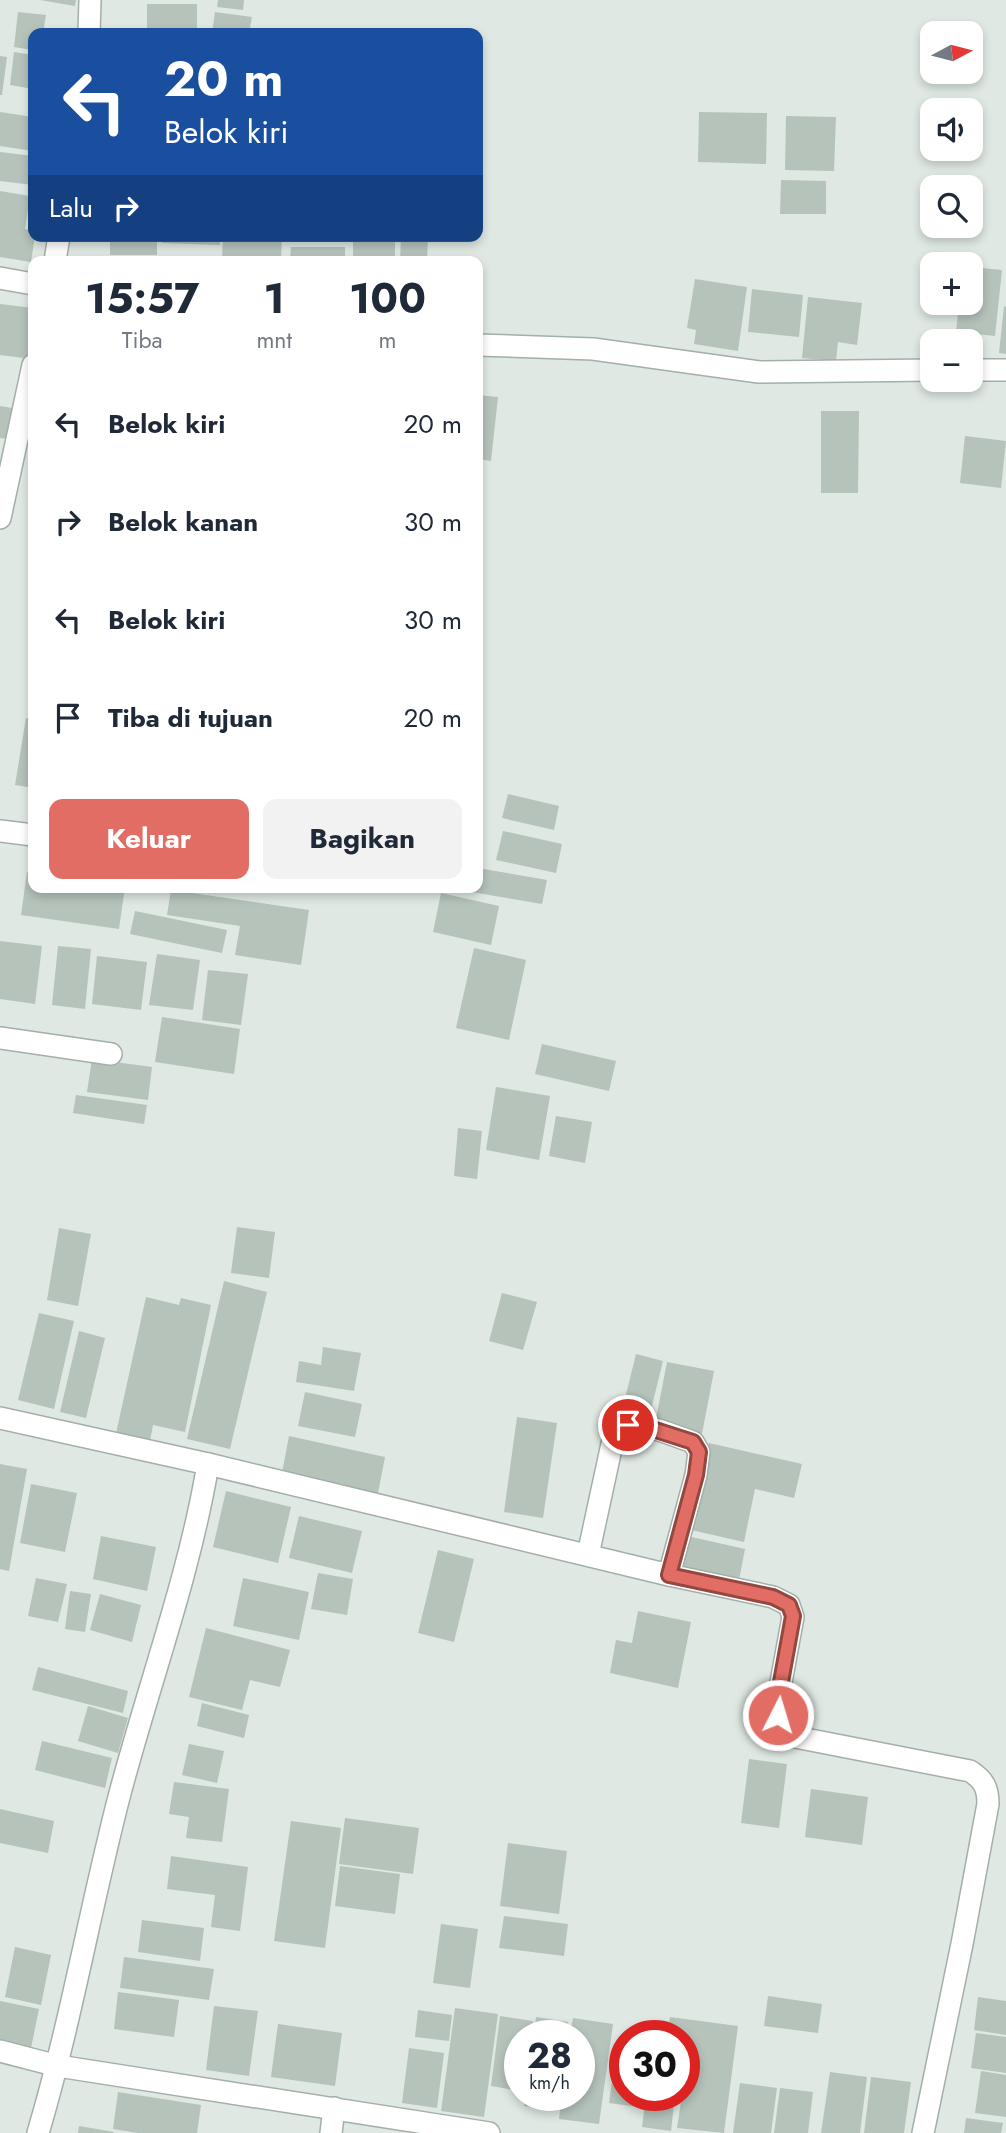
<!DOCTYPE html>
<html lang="id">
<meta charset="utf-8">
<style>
:root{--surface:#fff;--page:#f2f2f3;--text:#1f2937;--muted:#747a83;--accent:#e26d64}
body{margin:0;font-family:Jost,sans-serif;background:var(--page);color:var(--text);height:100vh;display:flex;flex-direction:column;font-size:26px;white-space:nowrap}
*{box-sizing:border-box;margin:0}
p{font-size:23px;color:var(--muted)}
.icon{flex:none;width:38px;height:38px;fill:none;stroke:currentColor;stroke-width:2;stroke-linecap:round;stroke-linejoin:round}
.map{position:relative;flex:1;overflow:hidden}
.sheet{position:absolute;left:28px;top:256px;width:455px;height:637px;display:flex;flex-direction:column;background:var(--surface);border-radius:14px;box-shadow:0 4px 10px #0003}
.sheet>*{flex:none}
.top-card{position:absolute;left:28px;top:28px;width:455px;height:214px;border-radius:14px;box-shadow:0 4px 10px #0003;background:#1a4fa0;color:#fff;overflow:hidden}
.needle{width:46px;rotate:83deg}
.buttons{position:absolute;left:920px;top:21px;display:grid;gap:14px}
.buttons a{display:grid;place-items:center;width:63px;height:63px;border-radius:14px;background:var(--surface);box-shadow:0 4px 10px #0003;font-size:35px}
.speed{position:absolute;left:504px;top:2020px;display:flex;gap:14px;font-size:35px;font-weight:700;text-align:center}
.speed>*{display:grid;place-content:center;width:91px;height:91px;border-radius:50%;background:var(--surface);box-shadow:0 4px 10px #0003;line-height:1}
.speed small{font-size:18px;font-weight:400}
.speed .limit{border:10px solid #d22;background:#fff;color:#111}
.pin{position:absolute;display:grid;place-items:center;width:60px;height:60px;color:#fff;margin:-30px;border:4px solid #fff;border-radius:50%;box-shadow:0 2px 7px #0007}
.me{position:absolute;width:77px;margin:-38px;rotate:5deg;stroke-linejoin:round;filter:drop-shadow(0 0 5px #0008)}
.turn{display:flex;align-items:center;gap:24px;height:147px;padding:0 21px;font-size:32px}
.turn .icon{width:91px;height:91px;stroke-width:2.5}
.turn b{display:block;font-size:49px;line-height:60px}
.then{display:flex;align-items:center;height:66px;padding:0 21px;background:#0003;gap:14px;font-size:26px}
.eta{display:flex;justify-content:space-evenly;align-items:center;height:119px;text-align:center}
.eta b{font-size:42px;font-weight:700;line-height:49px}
.button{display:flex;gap:14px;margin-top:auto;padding:14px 21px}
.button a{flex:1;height:80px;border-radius:14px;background:var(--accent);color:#fff;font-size:28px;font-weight:700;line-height:80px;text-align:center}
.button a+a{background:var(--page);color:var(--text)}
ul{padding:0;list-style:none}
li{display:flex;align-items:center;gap:21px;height:98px;padding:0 21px}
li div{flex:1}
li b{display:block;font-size:26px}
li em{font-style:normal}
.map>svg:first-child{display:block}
.building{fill:#b5c3bb}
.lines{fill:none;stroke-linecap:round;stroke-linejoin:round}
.minor-casing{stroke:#a3afa8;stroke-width:24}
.minor{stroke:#fff;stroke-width:21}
.route-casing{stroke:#934741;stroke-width:18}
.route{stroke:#e26d64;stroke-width:12}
</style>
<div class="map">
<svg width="1006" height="2133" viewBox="0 0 1006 2133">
<rect width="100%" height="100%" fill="#dfe8e2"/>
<g class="building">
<path d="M40 0H76L75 6Z"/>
<path d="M218 0H244L243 10 217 7Z"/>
<rect x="147" y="4" width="50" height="29"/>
<path d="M18 12 46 15 43 33H33V50L14 47Z"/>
<path d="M215 12 252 17 249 33H212Z"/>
<path d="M14 52 33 55V89L10 85Z"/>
<path d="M0 56 7 57 2 95H0Z"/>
<path d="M0 112 33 117V151L0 146Z"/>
<path d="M699 112 767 113 766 164 698 162Z"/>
<path d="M786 116 836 117 834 171 785 170Z"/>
<path d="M0 152 33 156V185L0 181Z"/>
<path d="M781 180 826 181V214H780Z"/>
<path d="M0 191 30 196 25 229 33 230V236H35L31 262 0 257Z"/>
<rect x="110" y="236" width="47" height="19"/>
<path d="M162 236H220V245L162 243Z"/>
<path d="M223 236H282L281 261H222Z"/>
<rect x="353" y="236" width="42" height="25"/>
<path d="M401 236H428L427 261H400Z"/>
<path d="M291 247H345V261H290Z"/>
<path d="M971 267 1002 270 995 336 956 332 959 303H971Z"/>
<path d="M695 279 747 287 738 351 694 344 696 330 687 328Z"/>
<path d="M752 289 803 295 799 337 748 332Z"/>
<path d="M808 297 862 303 857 345 838 342 836 361 802 358Z"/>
<path d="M0 304 33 308 31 359 0 355Z"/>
<path d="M1004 306 1006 307V354L999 353Z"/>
<path d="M478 395 498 397 491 461 478 459Z"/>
<path d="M0 406 12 408 9 439 0 438Z"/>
<path d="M821 411H859L858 493H821Z"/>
<path d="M965 436 1006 441 1001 488 960 483Z"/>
<path d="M26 718 33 719V788L15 785Z"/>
<path d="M508 794 559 806 554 830 502 818Z"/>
<path d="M503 831 562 844 556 873 496 860Z"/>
<path d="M478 868 547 880 542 904 454 889 478 887Z"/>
<path d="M27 872H33V887H125L119 929 21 915Z"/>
<path d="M171 890 309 910 301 965 235 955 240 926 167 915Z"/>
<path d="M441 893 499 906 491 945 433 932Z"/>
<path d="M135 911 227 930 222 953 130 934Z"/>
<path d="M0 941 42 946 35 1004 0 999Z"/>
<path d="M58 946 91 949 85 1009 52 1005Z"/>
<path d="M474 948 526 960 509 1040 456 1028Z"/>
<path d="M157 954 200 960 193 1010 149 1005Z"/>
<path d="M97 956 147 962 141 1010 92 1004Z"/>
<path d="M208 970 248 974 241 1025 202 1020Z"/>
<path d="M162 1017 240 1029 234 1074 155 1062Z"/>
<path d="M542 1044 616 1061 609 1091 535 1074Z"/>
<path d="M92 1059 152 1067 148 1100 87 1092Z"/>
<path d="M496 1087 550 1096 539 1160 486 1150Z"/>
<path d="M76 1095 147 1105 144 1124 73 1113Z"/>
<path d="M556 1116 592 1122 585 1163 549 1156Z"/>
<path d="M458 1128 482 1131 477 1179 454 1176Z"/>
<path d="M237 1227 275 1232 269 1278 231 1273Z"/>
<path d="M59 1228 91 1234 78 1306 47 1300Z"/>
<path d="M224 1281 267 1292 230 1449 187 1439Z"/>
<path d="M502 1293 537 1302 523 1350 489 1341Z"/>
<path d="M146 1297 179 1305 181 1298 211 1305 185 1432 153 1425 149 1446 115 1438Z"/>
<path d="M39 1313 74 1321 54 1409 18 1400Z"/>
<path d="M79 1331 105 1338 86 1418 60 1412Z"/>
<path d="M323 1347 361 1353 354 1391 296 1382 299 1361 321 1365Z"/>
<path d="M636 1354 663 1361 648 1422 621 1415Z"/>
<path d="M667 1362 714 1371 701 1439 654 1429Z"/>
<path d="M305 1392 362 1404 355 1437 298 1426Z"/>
<path d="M517 1417 557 1423 543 1518 504 1512Z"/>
<path d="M289 1436 385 1457 378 1493 282 1473Z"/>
<path d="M709 1443 802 1464 794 1498 755 1489 744 1542 691 1530Z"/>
<path d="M0 1464 27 1469 9 1571 0 1569Z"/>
<path d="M31 1484 77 1493 65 1552 20 1543Z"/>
<path d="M226 1491 291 1507 278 1563 213 1547Z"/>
<path d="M299 1516 362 1531 352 1573 289 1558Z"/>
<path d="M101 1536 156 1547 147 1591 93 1579Z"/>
<path d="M687 1536 745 1549 739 1580 680 1568Z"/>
<path d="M438 1550 474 1559 454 1642 418 1633Z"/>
<path d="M318 1573 353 1579 347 1615 311 1609Z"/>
<path d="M36 1578 67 1584 58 1622 28 1616Z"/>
<path d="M243 1578 309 1592 299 1640 233 1626Z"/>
<path d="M70 1591 91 1594 85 1632 65 1629Z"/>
<path d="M100 1594 141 1605 132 1642 90 1630Z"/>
<path d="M638 1611 691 1622 678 1688 610 1673 616 1640 632 1643Z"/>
<path d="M206 1628 290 1650 280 1687 250 1680 242 1710 189 1697Z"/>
<path d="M38 1667 128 1691 123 1713 32 1690Z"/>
<path d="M202 1703 249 1715 244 1738 197 1726Z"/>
<path d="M88 1706 128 1718 118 1753 78 1741Z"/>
<path d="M42 1741 112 1758 105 1788 35 1770Z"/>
<path d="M189 1744 224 1751 217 1783 182 1775Z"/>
<path d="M749 1759 787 1764 779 1828 741 1823Z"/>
<path d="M174 1782 229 1789 222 1842 186 1838 189 1817 169 1814Z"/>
<path d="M811 1789 868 1797 862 1845 805 1837Z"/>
<path d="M0 1809 54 1821 48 1853 0 1843Z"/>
<path d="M345 1818 419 1828 413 1874 339 1864Z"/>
<path d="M291 1821 341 1828 325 1948 274 1941Z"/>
<path d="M508 1843 567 1851 559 1914 500 1906Z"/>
<path d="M171 1856 248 1867 240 1931 211 1927 215 1895 167 1889Z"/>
<path d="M340 1866 400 1874 395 1914 335 1906Z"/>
<path d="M504 1916 568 1924 564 1956 499 1948Z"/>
<path d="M142 1920 204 1928 200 1961 138 1952Z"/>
<path d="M441 1924 478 1929 470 1988 433 1983Z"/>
<path d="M15 1947 51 1955 41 2005 5 1997Z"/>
<path d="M124 1957 214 1969 209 2000 120 1988Z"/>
<path d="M118 1992 179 2000 174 2037 114 2029Z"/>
<path d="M768 1996 822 2004 818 2033 764 2026Z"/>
<path d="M978 1997 1006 2001V2035L974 2030Z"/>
<path d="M0 2001 39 2009 31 2048 0 2041Z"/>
<path d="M214 2006 258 2011 249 2076 206 2070Z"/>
<path d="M455 2008 498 2014 484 2117 441 2111Z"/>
<path d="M418 2010 452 2015 449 2041 415 2037Z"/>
<path d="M500 2016 533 2021 531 2035H520V2091L491 2086Z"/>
<path d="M536 2017 568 2022 566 2035H534Z"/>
<path d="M670 2017 738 2026 724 2133 677 2128 682 2095H684L687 2057H684V2035H667Z"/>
<path d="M573 2018 613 2024 599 2124 559 2119 562 2095H579V2035H570Z"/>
<path d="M278 2024 342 2033 335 2086 271 2077Z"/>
<path d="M976 2033 1006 2037V2073L971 2068Z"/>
<path d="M617 2045 625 2047V2095H640L638 2107 609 2103Z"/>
<path d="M409 2048 444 2053 437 2108 402 2103Z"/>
<path d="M981 2071 1006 2075V2117L975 2113Z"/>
<path d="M830 2072 867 2077 860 2133H821Z"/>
<path d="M871 2077 911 2082 904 2133H864Z"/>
<path d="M740 2083 777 2088 771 2133H733Z"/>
<path d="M780 2088 813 2092 808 2133H774Z"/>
<path d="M118 2092 201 2105 197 2133H138L113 2129Z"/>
<path d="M526 2095H558L556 2111 524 2106Z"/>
<path d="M646 2095H675L671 2131 642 2127Z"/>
<path d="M966 2118 1003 2123 1001 2133H964Z"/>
<path d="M79 2126 114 2132 113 2133H78Z"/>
</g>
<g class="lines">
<defs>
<g id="minor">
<path d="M89 33 90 0"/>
<path d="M55 261 59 236"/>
<path d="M0 278 33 284"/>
<path d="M478 345 593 349 759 372 933 370"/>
<path d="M971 370H1006"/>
<path d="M0 518 33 365"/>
<path d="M0 831 33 835"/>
<path d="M0 1038 111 1054"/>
<path d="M0 1418 208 1464C189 1578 148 1686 119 1797 90 1909 71 2022 38 2133"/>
<path d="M208 1464 669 1575 773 1597 789 1605 793 1617 779 1693 778 1715 790 1736 970 1771C984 1780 988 1788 988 1804L962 1944 923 2133"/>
<path d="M588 1555 612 1444 617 1430C640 1418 670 1435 693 1442L699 1452 696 1475 669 1575"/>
<path d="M0 2051 58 2066 489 2133"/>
<path d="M331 2133 334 2108"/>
</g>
</defs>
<use href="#minor" class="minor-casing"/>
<use href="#minor" class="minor"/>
</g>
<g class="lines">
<defs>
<path id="route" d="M628 1425H640L693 1442 699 1452 696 1475 669 1575 773 1597 789 1605 793 1616 779 1693 778 1715"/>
</defs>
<use href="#route" class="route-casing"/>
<use href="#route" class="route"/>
</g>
</svg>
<div class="buttons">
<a><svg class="needle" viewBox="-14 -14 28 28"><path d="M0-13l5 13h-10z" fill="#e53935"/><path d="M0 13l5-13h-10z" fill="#747a83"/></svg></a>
<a><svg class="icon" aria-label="sound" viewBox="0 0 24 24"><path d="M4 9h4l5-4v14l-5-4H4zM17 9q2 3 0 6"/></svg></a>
<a><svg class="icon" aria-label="search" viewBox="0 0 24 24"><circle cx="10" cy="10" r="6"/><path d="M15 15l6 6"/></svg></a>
<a>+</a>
<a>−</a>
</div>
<div class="speed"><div>28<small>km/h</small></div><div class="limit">30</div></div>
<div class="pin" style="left:628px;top:1425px;background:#d93025"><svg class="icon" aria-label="arrive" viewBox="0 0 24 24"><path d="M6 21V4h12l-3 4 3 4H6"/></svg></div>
<svg class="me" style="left:778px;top:1715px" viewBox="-20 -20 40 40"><circle r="17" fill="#e26d64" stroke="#fff" stroke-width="3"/><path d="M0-11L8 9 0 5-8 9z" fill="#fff"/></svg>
<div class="top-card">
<div class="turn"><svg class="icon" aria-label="left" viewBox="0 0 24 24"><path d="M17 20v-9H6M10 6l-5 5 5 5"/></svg><div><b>20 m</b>Belok kiri</div></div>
<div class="then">Lalu<svg class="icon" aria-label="right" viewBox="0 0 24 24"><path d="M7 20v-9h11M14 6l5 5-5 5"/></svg></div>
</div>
<section class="sheet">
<div class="eta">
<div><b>15:57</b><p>Tiba</p></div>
<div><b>1</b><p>mnt</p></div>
<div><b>100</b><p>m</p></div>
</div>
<ul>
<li><svg class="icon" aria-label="left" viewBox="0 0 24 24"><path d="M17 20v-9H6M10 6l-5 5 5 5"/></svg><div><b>Belok kiri</b></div><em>20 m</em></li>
<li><svg class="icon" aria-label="right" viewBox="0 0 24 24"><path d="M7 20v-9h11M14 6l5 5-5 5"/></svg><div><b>Belok kanan</b></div><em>30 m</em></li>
<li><svg class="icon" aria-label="left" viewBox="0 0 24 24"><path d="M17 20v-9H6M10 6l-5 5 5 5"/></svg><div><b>Belok kiri</b></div><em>30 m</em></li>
<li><svg class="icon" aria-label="arrive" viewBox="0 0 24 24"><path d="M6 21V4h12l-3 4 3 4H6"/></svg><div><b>Tiba di tujuan</b></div><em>20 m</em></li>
</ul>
<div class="button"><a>Keluar</a><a>Bagikan</a></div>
</section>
</div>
